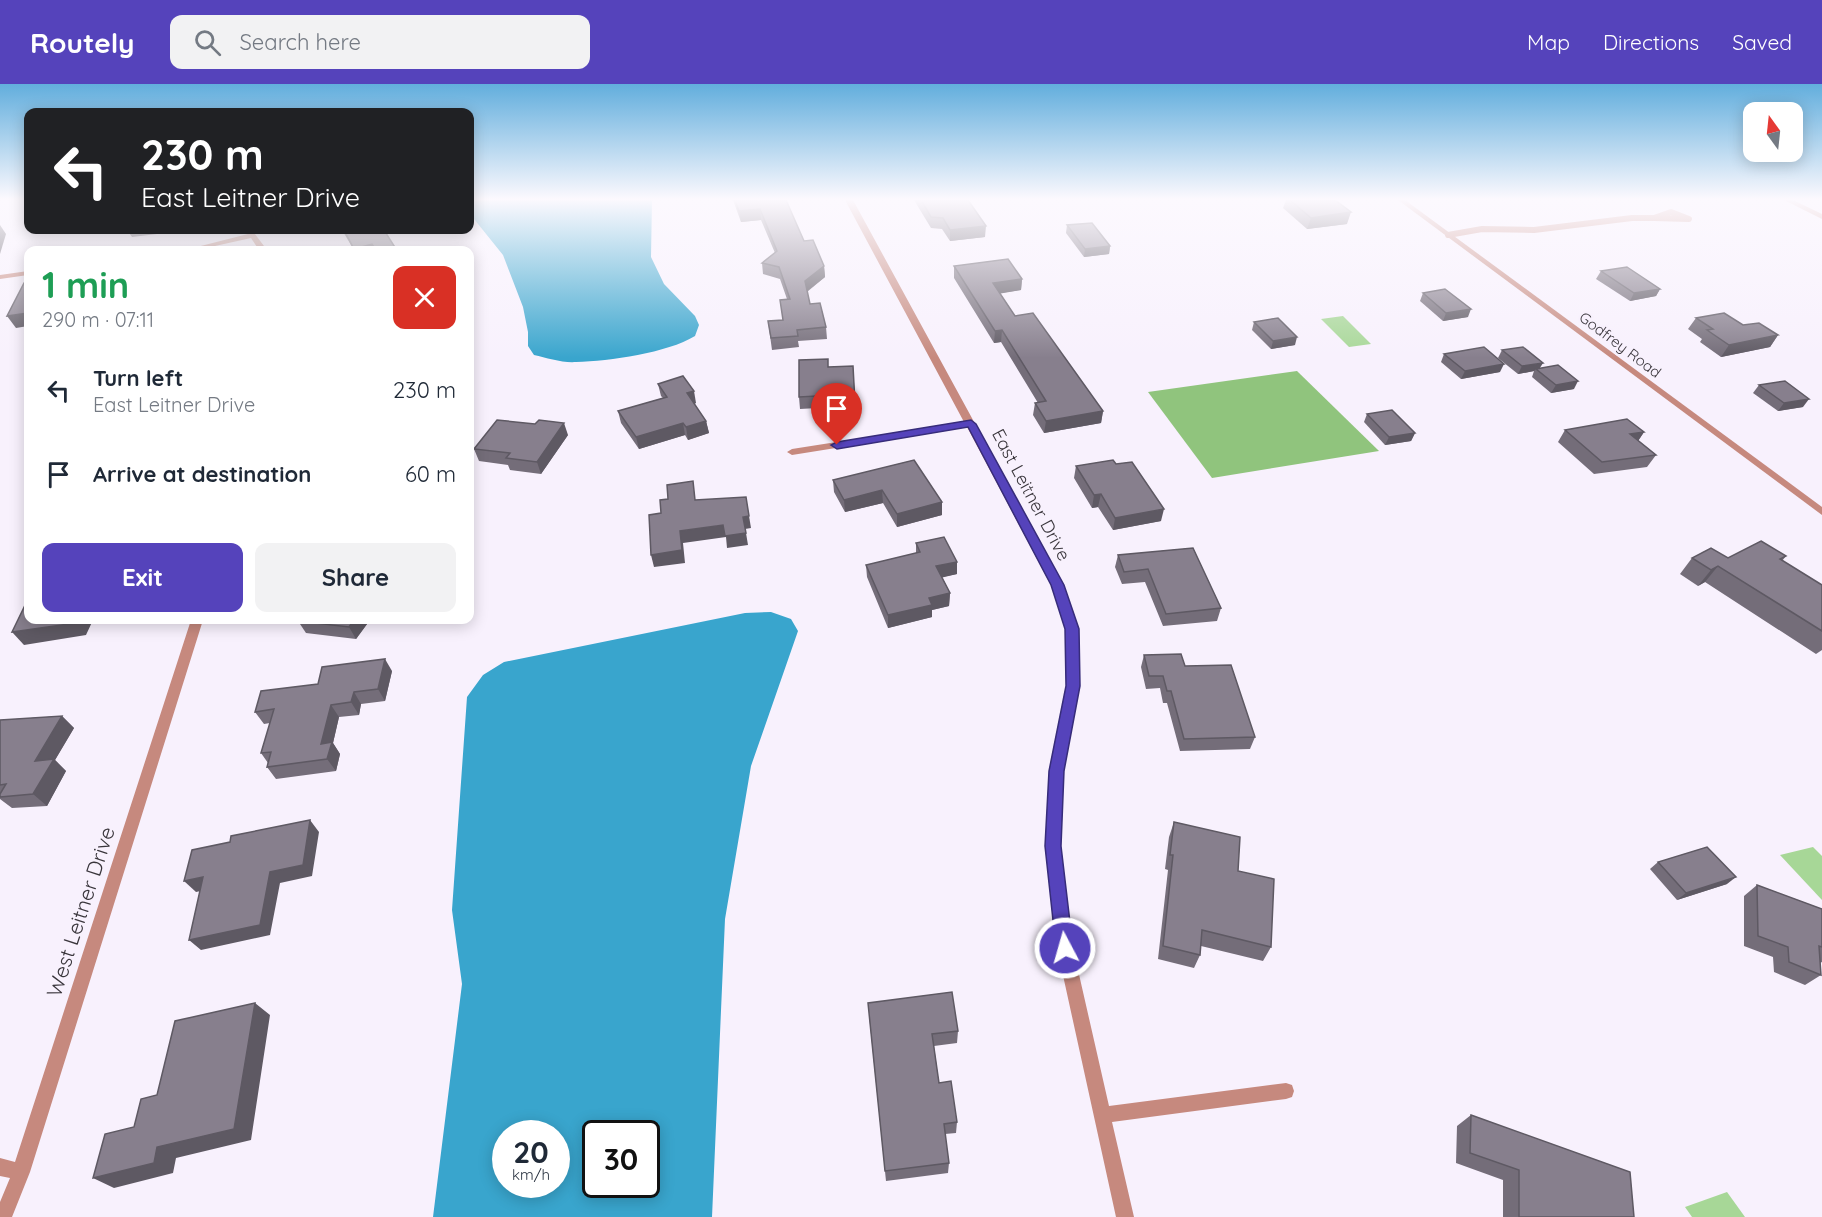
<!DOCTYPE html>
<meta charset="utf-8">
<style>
:root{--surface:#fff;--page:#f2f2f3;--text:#1f2937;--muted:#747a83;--accent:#5543bb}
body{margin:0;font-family:Quicksand,sans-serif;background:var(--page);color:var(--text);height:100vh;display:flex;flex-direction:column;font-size:22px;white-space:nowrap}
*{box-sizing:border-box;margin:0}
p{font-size:20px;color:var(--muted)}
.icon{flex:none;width:33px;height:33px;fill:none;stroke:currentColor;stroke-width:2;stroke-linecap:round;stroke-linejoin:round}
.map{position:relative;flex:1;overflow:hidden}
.drawer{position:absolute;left:24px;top:162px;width:450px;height:378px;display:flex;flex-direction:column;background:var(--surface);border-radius:12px;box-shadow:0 3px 15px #0003}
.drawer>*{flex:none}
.banner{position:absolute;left:24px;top:24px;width:450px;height:126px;border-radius:12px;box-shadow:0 3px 15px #0003;background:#202124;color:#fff;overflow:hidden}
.needle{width:39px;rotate:345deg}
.tools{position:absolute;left:1743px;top:18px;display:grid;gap:12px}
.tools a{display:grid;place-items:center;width:60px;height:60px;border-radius:12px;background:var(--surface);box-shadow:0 3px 15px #0003;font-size:30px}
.speed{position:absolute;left:492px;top:1036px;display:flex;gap:12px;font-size:30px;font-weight:700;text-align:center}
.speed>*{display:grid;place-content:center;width:78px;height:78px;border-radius:50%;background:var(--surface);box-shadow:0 3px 15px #0003;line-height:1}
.speed small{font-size:15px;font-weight:400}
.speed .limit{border:3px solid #111;border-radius:9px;background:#fff;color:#111}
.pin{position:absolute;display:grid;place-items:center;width:51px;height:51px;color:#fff;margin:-62px -26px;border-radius:50% 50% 50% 0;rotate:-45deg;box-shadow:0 0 6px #0007}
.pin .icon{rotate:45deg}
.me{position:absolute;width:66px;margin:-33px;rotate:354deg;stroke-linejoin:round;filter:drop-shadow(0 0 4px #0008)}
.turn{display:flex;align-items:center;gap:21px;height:126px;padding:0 18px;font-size:27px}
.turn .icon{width:78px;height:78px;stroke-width:2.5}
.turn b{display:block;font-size:42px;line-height:51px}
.round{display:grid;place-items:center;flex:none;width:63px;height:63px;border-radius:12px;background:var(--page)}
.headline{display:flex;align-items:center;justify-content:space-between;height:102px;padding:0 18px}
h1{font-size:36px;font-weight:700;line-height:45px;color:#1e9e55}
.button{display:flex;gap:12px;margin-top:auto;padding:12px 18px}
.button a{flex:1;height:69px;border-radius:12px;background:var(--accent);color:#fff;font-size:24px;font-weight:700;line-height:69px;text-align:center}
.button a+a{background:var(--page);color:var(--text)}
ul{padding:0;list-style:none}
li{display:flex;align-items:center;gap:18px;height:84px;padding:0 18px}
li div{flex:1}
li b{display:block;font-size:22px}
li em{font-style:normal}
header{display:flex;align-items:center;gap:36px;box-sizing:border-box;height:84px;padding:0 30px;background:var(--accent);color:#fff}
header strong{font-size:28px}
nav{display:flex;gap:33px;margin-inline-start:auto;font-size:21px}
.search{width:420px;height:54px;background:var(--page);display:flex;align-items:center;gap:15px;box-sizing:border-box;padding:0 21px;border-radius:12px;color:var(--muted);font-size:22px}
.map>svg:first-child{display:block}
.green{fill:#a7d797}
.forest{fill:#90c47d}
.water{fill:#39a5cd;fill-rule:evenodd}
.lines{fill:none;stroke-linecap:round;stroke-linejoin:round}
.lane{stroke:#c6897e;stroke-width:6}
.street{fill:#c6897e;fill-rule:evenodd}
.wall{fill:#746d79}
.shaded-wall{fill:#5e5963}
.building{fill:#877f8d;stroke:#5e5963;stroke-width:1.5}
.route{fill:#5543bb;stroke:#372c7a;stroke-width:1.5}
.labels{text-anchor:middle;stroke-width:4.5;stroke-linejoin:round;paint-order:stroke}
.far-street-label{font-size:15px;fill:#3a363c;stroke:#f8f1fd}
.street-label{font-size:18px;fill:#3a363c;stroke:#f8f1fd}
.near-street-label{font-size:21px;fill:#3a363c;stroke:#f8f1fd}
</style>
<header>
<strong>Routely</strong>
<div class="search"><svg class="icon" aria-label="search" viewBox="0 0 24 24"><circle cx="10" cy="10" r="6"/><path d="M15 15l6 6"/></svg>Search here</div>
<nav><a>Map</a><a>Directions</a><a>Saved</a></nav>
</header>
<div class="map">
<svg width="1822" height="1133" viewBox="0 0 1822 1133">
<rect width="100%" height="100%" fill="#f8f1fd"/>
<g class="green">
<path d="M1343 232 1371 260 1349 263 1321 235Z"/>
<path d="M1813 763 1822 772V816L1780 771Z"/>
<path d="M1727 1108 1745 1133H1692L1685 1123Z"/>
</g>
<path class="forest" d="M1297 287 1379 367 1212 394 1148 308Z"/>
<g class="water">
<path d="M470 116H652L651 173 664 200 695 232 699 241 695 252C667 269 610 277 576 278 562 279 547 274 534 271L528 262V248L523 223 503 171 470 130Z"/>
<path d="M771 528 791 535 798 547 751 682 725 835 712 1133H433L462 900 452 826 467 613 483 591 504 578 745 529ZM506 1050H556V1101H506ZM596 1050H646V1101H596Z"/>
</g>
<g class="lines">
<g class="lane">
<path d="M1671 128 1689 135 1654 134Z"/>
<path d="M1448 151 1482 145 1534 146 1632 134H1654"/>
</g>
<g class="street">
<path d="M845 116H853L1063 501 1078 545 1079 602 1063 687 1060 761 1073 864 1109 1022 1286 999 1292 1001 1294 1007 1292 1013 1286 1015 1112 1038 1134 1133H1116L1057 864 1046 761 1049 687 1067 602 1066 545 1051 501 967 343 792 371 787 368 792 365 964 338Z"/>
<path d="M1398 116H1405L1822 423V431Z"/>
<path d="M1784 116H1793L1822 130V135Z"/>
<path d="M246 146H252L267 166H259L251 154 197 166H185L248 150Z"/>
<path d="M28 187V191L0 195V191Z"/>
<path d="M191 536H203L30 1088 12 1133H0V1118L10 1094 0 1092V1074L15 1078Z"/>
</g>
</g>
<g class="wall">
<path d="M733 116H757L804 157 824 182 825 193 807 208 810 220 826 243 827 255 798 257 799 263 772 266 768 237 783 236 780 216 787 215 780 195 763 190 762 179 775 169 761 136 741 138Z"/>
<path d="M914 116H968L985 153 950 157 942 145 931 144Z"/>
<path d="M1286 116H1335L1347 140 1307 145 1283 124Z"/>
<path d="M1067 141 1110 162 1109 170 1084 173 1066 149Z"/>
<path d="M342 146H384L396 166H354Z"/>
<path d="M954 182 1022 195 1021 206 1000 209 1015 232 1103 327 1101 339 1044 349 1033 331 1035 319H1038L1001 258 994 259 954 194Z"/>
<path d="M1601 187 1660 205 1656 212 1630 217 1596 195Z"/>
<path d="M1423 209 1468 233 1443 237 1420 217Z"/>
<path d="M1696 234 1743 241 1778 251 1770 263 1721 273 1700 258 1702 255 1688 245Z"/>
<path d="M1254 238 1295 261 1271 265 1252 246Z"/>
<path d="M1502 266 1540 284 1574 305 1551 309 1532 293 1534 287 1518 290 1498 274Z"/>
<path d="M1444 270 1500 288 1461 295 1441 278Z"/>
<path d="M853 282 856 331 836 332 835 323 800 325 799 313 829 283Z"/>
<path d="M658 300 696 319 694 320 706 337 709 349 688 356 685 351 639 365 621 339 618 327 663 314 661 312Z"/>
<path d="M1759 301 1803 323 1778 327 1753 309Z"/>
<path d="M1367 330 1415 349 1411 357 1385 361 1364 338Z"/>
<path d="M1565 346 1644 348 1638 357 1656 371 1647 383 1594 390 1558 358Z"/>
<path d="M568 351 541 390 510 386 508 381 479 377 474 365Z"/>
<path d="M1116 380 1161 437 1113 446 1098 423 1092 424 1074 394 1076 382Z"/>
<path d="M833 396 942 418V431L897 443 883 419 845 428 834 408Z"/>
<path d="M916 459 957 490 942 493 950 509 949 522 932 526V533L888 544 867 493 866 481 916 469Z"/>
<path d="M1193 464 1221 524 1217 537 1163 542 1145 498 1122 500 1115 483 1118 471Z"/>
<path d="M1786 472 1782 477 1822 501V566L1816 570 1705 498 1698 502 1680 490 1692 474H1728Z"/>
<path d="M370 536 356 555 306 549 298 537Z"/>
<path d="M1144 571 1185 582 1255 653 1250 665 1180 667 1167 619H1163L1160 604 1146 605 1141 583Z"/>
<path d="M392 587 385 617 361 620 359 631 339 633 333 659 340 670 336 687 276 695 267 683 268 679 261 669 270 639 264 640 255 628 318 600Z"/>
<path d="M62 632 74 644 55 676 66 687 47 722 12 724 0 715V636Z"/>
<path d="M1174 738 1238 787 1271 863 1263 877 1201 862 1200 871 1194 884 1158 875 1168 786 1165 785 1169 753Z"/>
<path d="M1658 778 1727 800 1677 816 1650 785Z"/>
<path d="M1757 801 1822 825V878L1820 879 1821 891 1805 901 1774 888 1773 873 1744 862V812Z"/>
<path d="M869 931 958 947 957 959 934 962 939 999 957 1038 956 1049 945 1050 949 1079 948 1089 886 1097Z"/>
<path d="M1471 1031 1634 1133H1503V1096L1456 1079 1457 1042Z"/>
</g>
<g class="shaded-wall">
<path d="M760 125 761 136 741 138 739 127Z"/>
<path d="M1351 128 1347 140 1307 145 1311 134Z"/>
<path d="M0 141 6 150 0 170Z"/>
<path d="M986 142 985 153 950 157V146Z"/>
<path d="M127 146H159L157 150 132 153Z"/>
<path d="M372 160 375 166H355L354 165Z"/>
<path d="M1110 162 1109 170 1084 173 1085 165Z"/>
<path d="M824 182 825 193 806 208 805 197Z"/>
<path d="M1022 195 1021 206 992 211 993 199Z"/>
<path d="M1660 205 1656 212 1630 217 1634 209Z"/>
<path d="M1471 225 1468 233 1443 237 1446 229Z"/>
<path d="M28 229V242L16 244 7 232Z"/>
<path d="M1002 246 1001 258 994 259 995 247Z"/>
<path d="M1778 251 1770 263 1721 273 1729 261Z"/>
<path d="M1297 253 1295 261 1271 265 1273 257Z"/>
<path d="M1543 279 1538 287 1536 285 1534 287 1518 290 1522 282Z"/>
<path d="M1504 280 1500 288 1461 295 1465 287Z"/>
<path d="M1578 297 1574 305 1551 309 1556 301Z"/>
<path d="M694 307 696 319 689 321 687 309Z"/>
<path d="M1809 315 1803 323 1778 327 1784 319Z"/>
<path d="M1103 327 1101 339 1044 349 1046 337Z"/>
<path d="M706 337 709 349 688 356 686 343Z"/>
<path d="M564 339 568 351 541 390 537 378Z"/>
<path d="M683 339 685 351 639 365 636 353Z"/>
<path d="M1644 348 1636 360 1630 350Z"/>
<path d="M1415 349 1411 357 1385 361 1389 353Z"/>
<path d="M882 406 883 419 845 428 844 416Z"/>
<path d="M1101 410 1098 423 1092 424 1094 411Z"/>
<path d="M942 418V431L897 443V430Z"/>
<path d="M1164 425 1161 437 1113 446 1115 434Z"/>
<path d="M749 432 751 444 745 445 743 433Z"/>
<path d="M723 441 746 449 748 461 727 464 726 453 683 459 685 479 654 483 651 471 680 447Z"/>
<path d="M957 478V490L936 495V482Z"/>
<path d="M1718 482 1705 498 1698 502 1711 486Z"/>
<path d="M950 509 949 522 932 526V533L888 544V531L929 514Z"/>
<path d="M77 536H93L86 551 24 561 12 548Z"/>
<path d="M354 536H370L356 555 349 543Z"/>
<path d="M385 575 392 587 385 617 378 605Z"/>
<path d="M354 608 361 620 359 631 351 618Z"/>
<path d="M331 621 339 633 333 659 340 670 336 687 327 675 321 660Z"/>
<path d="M62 632 74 644 55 676 66 687 47 722 33 710 35 677Z"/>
<path d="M310 736 319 748 312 792 280 799 270 851 201 866 189 856 270 788Z"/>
<path d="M203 793 215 804 196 808 184 797Z"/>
<path d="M1736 793 1727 800 1677 816 1686 809Z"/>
<path d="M255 919 270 931 251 1056 176 1074 173 1089 114 1104 93 1094 157 1063Z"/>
</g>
<g class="building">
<path d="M735 116H757L758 117 786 116 804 157 813 156 824 182 805 197 810 220 820 219 826 243 797 246 798 252 771 254 768 237 783 236 780 216 790 215 779 183 762 179 777 167 760 125 739 127Z"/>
<path d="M921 116H968L986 142 950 146 943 134 931 133Z"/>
<path d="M1290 116H1335L1351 128 1311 134Z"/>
<path d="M1092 139 1110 162 1085 165 1067 141Z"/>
<path d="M344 146H384L396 165 390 166H376L372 160 354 165Z"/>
<path d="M1008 175 1022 195 993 199 1015 232 1033 229 1103 327 1046 337 1035 319 1046 317 1002 246 995 247 954 182Z"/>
<path d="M1627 183 1660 205 1634 209 1601 187Z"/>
<path d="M24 199H28V229L7 232Z"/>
<path d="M1445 205 1471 225 1446 229 1423 209Z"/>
<path d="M1724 229 1743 241 1759 239 1778 251 1729 261 1707 246 1713 245 1696 234Z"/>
<path d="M1278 234 1297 253 1273 257 1254 238Z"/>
<path d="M1484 263 1504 280 1465 287 1444 270Z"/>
<path d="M1523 263 1543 279 1522 282 1502 266Z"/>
<path d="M828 275V283L853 282 855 319 835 320V311L799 313V276Z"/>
<path d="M1558 281 1578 297 1556 301 1536 285Z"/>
<path d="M683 292 694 307 687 309 706 337 686 343 683 339 636 353 618 327 667 313 658 300Z"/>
<path d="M1785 297 1809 315 1784 319 1759 301Z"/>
<path d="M1392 326 1415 349 1389 353 1367 330Z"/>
<path d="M1627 335 1644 348 1630 350 1656 371 1602 378 1565 346Z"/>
<path d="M497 336 535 340 539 336 564 339 537 378 506 374 510 369 474 365Z"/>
<path d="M914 376 942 418 897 430 882 406 844 416 833 396Z"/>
<path d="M1113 376 1116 380 1132 378 1164 425 1115 434 1101 410 1094 411 1076 382Z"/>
<path d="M693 397 695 416 746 413 749 432 743 433 746 449 725 452 723 441 680 447 682 466 651 471 649 431 661 429 660 416 668 415 667 401Z"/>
<path d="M944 453 957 478 936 482 950 509 929 514 932 521 888 531 866 481 920 468 916 459Z"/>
<path d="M1761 457 1786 472 1780 475 1822 501V547L1718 482 1711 486 1692 474 1711 464 1728 474Z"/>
<path d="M1193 464 1221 524 1166 530 1148 485 1124 488 1118 471Z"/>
<path d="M28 515V536H77L76 539 12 548Z"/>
<path d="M299 536H354L349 543 298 537Z"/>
<path d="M1181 570 1185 582 1231 581 1255 653 1184 655 1171 607H1167L1163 592H1149L1144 571Z"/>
<path d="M385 575 378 605 354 608 351 618 331 621 321 660 332 658 327 675 267 683 271 668 261 669 274 625 255 628 261 607 318 600 322 583Z"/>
<path d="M62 632 35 677 54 675 33 710 0 713V710L6 700 0 701V636Z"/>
<path d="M310 736 303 781 270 788 260 841 189 856 203 793 184 797 192 766 230 758 231 752Z"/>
<path d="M1174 738 1240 753 1238 787 1274 795 1271 863 1202 846 1200 871 1163 862 1173 771H1170Z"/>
<path d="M1707 763 1736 793 1686 809 1658 778Z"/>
<path d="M1757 801 1822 825V863L1819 862 1821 891 1789 878 1788 863 1758 852Z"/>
<path d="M952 908 958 947 932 950 939 999 951 997 957 1038 944 1040 949 1079 885 1087 868 919Z"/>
<path d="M255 919 234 1045 157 1063 154 1079 93 1094 105 1050 134 1043 141 1015 157 1011 175 937Z"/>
<path d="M1471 1031 1630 1088 1634 1133H1519V1086L1470 1069Z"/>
</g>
<linearGradient id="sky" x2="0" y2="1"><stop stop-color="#62aedd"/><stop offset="0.42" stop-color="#fcf9fe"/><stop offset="1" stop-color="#fcf9fe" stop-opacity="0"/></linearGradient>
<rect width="1822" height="274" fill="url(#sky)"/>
<path class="route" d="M971 336 976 340 1064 501 1079 545 1080 602 1064 687 1061 762 1073 864 1071 870 1065 872 1058 870 1056 864 1045 762 1049 687 1066 602 1065 545 1051 501 968 343 837 365 831 361 837 358Z"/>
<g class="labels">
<g class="far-street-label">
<text transform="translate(1620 261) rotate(37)" y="5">Godfrey Road</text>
</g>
<g class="street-label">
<text transform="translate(1031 411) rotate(62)" y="6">East Leitner Drive</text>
</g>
<g class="near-street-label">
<text transform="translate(81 828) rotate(-72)" y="7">West Leitner Drive</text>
</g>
</g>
</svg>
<div class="tools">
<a><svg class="needle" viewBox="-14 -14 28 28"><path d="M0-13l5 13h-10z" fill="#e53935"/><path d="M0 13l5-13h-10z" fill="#747a83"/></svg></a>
</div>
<div class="speed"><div>20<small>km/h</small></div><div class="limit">30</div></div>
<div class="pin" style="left:837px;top:361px;background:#d93025"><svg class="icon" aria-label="arrive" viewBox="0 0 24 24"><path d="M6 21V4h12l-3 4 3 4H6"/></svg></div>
<svg class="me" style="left:1065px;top:864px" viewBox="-20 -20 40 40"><circle r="17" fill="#5543bb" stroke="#fff" stroke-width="3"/><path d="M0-11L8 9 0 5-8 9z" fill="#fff"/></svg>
<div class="banner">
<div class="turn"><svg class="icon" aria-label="left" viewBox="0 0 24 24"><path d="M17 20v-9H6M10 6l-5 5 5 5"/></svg><div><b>230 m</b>East Leitner Drive</div></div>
</div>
<section class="drawer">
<div class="headline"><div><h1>1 min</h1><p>290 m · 07:11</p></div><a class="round" style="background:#d93025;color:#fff"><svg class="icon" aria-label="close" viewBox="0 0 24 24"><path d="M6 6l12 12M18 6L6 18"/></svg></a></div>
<ul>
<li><svg class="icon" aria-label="left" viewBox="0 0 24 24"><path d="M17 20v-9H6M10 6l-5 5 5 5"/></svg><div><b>Turn left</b><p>East Leitner Drive</p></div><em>230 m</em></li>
<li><svg class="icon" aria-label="arrive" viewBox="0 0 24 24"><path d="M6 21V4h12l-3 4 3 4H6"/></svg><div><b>Arrive at destination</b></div><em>60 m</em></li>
</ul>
<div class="button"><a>Exit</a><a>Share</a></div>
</section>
</div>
